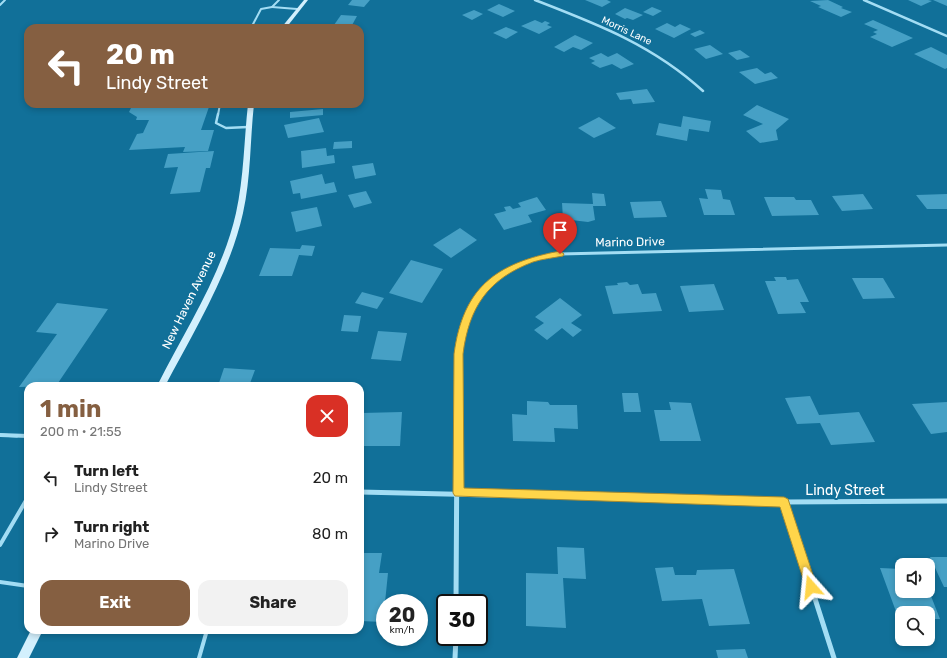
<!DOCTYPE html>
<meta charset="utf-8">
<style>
:root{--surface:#fff;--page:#f2f2f2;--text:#222;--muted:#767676;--accent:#855f41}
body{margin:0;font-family:Rubik,sans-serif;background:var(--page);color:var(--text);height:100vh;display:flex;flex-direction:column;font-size:15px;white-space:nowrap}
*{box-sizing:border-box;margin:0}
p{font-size:13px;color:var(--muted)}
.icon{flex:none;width:22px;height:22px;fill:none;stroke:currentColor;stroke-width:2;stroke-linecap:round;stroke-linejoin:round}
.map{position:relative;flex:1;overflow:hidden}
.details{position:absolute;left:24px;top:382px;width:340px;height:252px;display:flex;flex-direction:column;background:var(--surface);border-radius:12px;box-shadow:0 2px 6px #0003}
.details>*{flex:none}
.banner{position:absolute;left:24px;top:24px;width:340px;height:84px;border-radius:12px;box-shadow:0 2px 6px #0003;background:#855f41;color:#fff;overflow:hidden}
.controls{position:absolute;left:895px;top:558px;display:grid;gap:8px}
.controls a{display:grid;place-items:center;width:40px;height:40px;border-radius:8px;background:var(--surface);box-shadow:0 2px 6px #0003;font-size:20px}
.speed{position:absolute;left:376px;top:594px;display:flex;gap:8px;font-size:20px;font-weight:700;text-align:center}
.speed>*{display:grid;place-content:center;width:52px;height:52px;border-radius:50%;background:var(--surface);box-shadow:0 2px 6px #0003;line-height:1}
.speed small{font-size:10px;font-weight:400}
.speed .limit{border:2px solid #111;border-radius:6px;background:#fff;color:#111}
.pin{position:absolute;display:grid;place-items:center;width:34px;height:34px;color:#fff;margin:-41px -17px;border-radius:50% 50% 50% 0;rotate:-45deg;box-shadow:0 0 4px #0007}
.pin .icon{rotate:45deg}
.me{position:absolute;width:44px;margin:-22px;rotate:342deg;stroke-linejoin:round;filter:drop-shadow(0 0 3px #0008)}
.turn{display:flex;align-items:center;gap:14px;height:84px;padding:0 16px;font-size:18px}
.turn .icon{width:52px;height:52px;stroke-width:2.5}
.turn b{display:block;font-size:28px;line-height:34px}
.round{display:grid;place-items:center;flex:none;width:42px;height:42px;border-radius:12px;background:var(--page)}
.head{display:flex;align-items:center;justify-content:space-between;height:68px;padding:0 16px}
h1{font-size:24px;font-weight:700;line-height:30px;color:var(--accent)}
.primary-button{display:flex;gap:8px;margin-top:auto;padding:8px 16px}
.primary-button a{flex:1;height:46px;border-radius:12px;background:var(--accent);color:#fff;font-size:16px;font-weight:700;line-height:46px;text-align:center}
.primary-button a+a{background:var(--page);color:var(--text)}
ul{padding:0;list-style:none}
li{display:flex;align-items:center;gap:12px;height:56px;padding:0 16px}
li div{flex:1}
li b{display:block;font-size:15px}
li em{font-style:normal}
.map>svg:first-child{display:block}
.building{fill:#46a0c5}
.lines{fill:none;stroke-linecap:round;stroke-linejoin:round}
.service-far3{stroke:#a3ddf4;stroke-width:2}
.service-far2{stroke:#a3ddf4;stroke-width:2.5}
.service-far1{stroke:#a3ddf4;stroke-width:3}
.service{stroke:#a3ddf4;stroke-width:4}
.minor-far3{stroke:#a3ddf4;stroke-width:2.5}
.minor-far2{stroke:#a3ddf4;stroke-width:3}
.minor-far1{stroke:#a3ddf4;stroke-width:4}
.minor{stroke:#a3ddf4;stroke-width:5}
.secondary{fill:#d3f0fd;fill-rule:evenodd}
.route{fill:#ffd54a;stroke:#a68a30}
.labels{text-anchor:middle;stroke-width:4;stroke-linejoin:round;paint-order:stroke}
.far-street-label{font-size:10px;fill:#fff;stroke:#117099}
.street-label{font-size:12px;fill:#fff;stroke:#117099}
.near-street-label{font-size:14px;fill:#fff;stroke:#117099}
</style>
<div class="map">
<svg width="947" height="658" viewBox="0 0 947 658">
<rect width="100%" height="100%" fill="#117099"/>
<g class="building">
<path d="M352 0H370L364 7 348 5Z"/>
<path d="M585 0H607L611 2 602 7Z"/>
<path d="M828 0 843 7 841 8 852 12 841 17 818 7 821 6 810 1Z"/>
<path d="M908 0H928L932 1 921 6Z"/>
<path d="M933 0H947V6Z"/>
<path d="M499 4 515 11 503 17 487 10Z"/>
<path d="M652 7 662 11 653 16 643 12Z"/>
<path d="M625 8 643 15 633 20 627 18 625 19 615 14Z"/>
<path d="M474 10 483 14 472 20 462 15Z"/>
<path d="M341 15 357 16 351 27 334 25Z"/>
<path d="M535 20 542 23 545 21 550 23 547 25 552 27 539 34 521 26Z"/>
<path d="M873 20 913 38 892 47 870 37 877 34 873 32 878 30 864 24Z"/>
<path d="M667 23 675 27 680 24 691 29 674 38 655 29Z"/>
<path d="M506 27 518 32 506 39 493 33Z"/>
<path d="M700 30 705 33 695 37 690 34Z"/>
<path d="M575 35 593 43 581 50 573 47 564 52 554 47Z"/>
<path d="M710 45 723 54 706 59 694 49Z"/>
<path d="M931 47 947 55V68L945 69 914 54Z"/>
<path d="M740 50 750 57 737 60 728 53Z"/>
<path d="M601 53 608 57 617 53 634 64 621 69 612 64 600 68 591 63 595 61 589 58Z"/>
<path d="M757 68 765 74 771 72 778 78 755 84 739 72Z"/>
<path d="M647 89 655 102 633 104 631 99 620 100 616 93Z"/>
<path d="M133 104H210L201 130H214L208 151 183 152 185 147 129 150 137 134 143 133 149 120H136L137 117 129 112Z"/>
<path d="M757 105 789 119 776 130 778 140 760 143 746 131 763 124 743 115Z"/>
<path d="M323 109V115L290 118V112Z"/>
<path d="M683 116 711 121 709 132 689 129 687 141 656 135 659 123 681 127Z"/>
<path d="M599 117 616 128 594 138 578 128Z"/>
<path d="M319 118 324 132 288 138 284 125Z"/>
<path d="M352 141V148L333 149 334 142Z"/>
<path d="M326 148 327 156 334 155 335 163 302 168 301 151Z"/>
<path d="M214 151 210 168H206L200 192 170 194 178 167 164 168 168 154Z"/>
<path d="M373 163 376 175 355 179 352 166Z"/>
<path d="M322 174 325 184 334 182 337 192 301 199 300 193 293 194 290 181Z"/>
<path d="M705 189 721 190 723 199 730 200 735 215H704L699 198 708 199Z"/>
<path d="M366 191 372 203 354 208 348 195Z"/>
<path d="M592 193 604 194 606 206H593L595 220 588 222 563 219 562 203 593 204Z"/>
<path d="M863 194 873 209 842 211 832 196Z"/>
<path d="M947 194V209H927L916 195Z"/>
<path d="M537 197 546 210 528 215 532 222 504 230 494 214 506 211 504 207 510 206 513 209 521 207 518 203Z"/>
<path d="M764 197H794L796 200H811L819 215 772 216Z"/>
<path d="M661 201 667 217 634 218 630 202Z"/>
<path d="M317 207 322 226 296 232 291 212Z"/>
<path d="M460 228 477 240 451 258 433 245Z"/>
<path d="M302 245 315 246 312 256 299 255 292 276H259L270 248 300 249Z"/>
<path d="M411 260 443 269 422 303 389 293Z"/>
<path d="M774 277H786L787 280 798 279 809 302H800L806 313 778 314 765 281H776Z"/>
<path d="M852 278H883L895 298 863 299Z"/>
<path d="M627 282 630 285 638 284 642 294 656 293 662 311 613 314 605 286 618 285 617 283Z"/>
<path d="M714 284 724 310 689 312 680 286Z"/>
<path d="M362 292 384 298 377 309 355 303Z"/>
<path d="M560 298 582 315 571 323 582 330 573 337 562 328 547 340 534 330 544 323 535 317Z"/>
<path d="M57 303 108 309 56 386 19 387 57 334 36 332Z"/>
<path d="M344 315 361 316 358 332 341 331Z"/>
<path d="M378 331 407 333 401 361 371 359Z"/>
<path d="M224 368 255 370 249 386H218Z"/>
<path d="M622 393H638L641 412H624Z"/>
<path d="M810 396 819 415 859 412 875 442 831 445 820 423 797 424 785 398Z"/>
<path d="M527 401 548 402 550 405H577L578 429 554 428 555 442 513 441 512 414 527 415Z"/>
<path d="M669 402 691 403 701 441H660L654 410H671Z"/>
<path d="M947 402V432L931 434 912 404Z"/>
<path d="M402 412 400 446H360L362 413Z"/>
<path d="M557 547 584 548 586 579 563 578 566 628 526 626V573L558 574Z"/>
<path d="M360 553H382L379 573H388L383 622 360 621Z"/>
<path d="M930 557H947V587H944Z"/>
<path d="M673 567 675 575H696L697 570 734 569 750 624 709 626 702 599 662 601 655 568Z"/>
<path d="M880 568 902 569V591H929L940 619H928V613H902V618L898 617Z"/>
<path d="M745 649 748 658H718L716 650Z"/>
</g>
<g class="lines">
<g class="service-far3">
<path d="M279 0 272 7 297 9"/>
<path d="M0 5 5 0"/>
<path d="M251 28 261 9 272 7"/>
<path d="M218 115 220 104"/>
</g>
<path class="service-far2" d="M218 114 216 123 226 128 248 127"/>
<path class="service-far1" d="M0 435 17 436"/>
<g class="service">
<path d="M0 435 28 436"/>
<path d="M0 545 28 497"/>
<path d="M0 582 28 586"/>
<path d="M199 658 207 630"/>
</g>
<g class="minor-far3">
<path d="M535 0C597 24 653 45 703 91"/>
<path d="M864 0 947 36"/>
</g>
<path class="minor-far2" d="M543 257 560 254 947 245"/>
<path class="minor-far1" d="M457 436C458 409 455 380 458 353 464 301 496 266 548 256"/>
<g class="minor">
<path d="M360 492 784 502 947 501"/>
<path d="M784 502 834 658"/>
<path d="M456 603 457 435"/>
<path d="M455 658 456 637"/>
</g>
<g class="secondary">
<path d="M304 0H308L286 28H281Z"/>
<path d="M248 104H254C250 140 251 178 243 213 229 275 194 331 165 386H157C185 330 222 275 236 213 244 177 244 140 248 104Z"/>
<path d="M31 630H43L29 658H17Z"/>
</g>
</g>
<path class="route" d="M560 251 564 254 563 256C553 258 542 259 533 262 488 279 469 307 463 354L464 488 784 497 788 499 789 502 817 587 816 591 811 593 807 591 780 507 455 496 453 493 454 354C463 287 496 263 560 251Z"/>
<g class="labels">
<g class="far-street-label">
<text transform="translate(627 30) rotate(25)" y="4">Morris Lane</text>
</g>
<g class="street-label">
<text transform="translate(630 242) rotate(-1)" y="4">Marino Drive</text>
<text transform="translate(189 300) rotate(-64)" y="4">New Haven Avenue</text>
</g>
<g class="near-street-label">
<text x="845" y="495">Lindy Street</text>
</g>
</g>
</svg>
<div class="controls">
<a><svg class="icon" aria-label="sound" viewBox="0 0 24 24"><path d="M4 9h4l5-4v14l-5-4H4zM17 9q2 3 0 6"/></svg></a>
<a><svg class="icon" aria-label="search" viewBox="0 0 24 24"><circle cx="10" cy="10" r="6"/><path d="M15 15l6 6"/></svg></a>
</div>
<div class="speed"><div>20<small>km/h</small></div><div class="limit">30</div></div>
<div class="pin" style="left:560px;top:254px;background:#d93025"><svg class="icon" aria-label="arrive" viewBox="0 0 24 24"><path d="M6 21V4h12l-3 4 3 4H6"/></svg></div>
<svg class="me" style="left:811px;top:587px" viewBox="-20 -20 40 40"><path d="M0-17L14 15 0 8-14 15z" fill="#ffd54a" stroke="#fff" stroke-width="4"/></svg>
<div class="banner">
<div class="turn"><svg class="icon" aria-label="left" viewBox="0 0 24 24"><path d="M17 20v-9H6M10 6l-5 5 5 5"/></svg><div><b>20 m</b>Lindy Street</div></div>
</div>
<section class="details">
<div class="head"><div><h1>1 min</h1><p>200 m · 21:55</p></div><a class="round" style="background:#d93025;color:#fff"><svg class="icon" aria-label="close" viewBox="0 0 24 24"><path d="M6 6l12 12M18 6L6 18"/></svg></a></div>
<ul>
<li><svg class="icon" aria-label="left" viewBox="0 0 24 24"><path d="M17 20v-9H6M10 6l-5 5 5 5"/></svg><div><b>Turn left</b><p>Lindy Street</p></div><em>20 m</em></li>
<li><svg class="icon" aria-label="right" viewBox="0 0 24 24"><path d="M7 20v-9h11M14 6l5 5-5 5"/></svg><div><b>Turn right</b><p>Marino Drive</p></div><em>80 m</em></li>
</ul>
<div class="primary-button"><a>Exit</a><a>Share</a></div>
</section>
</div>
